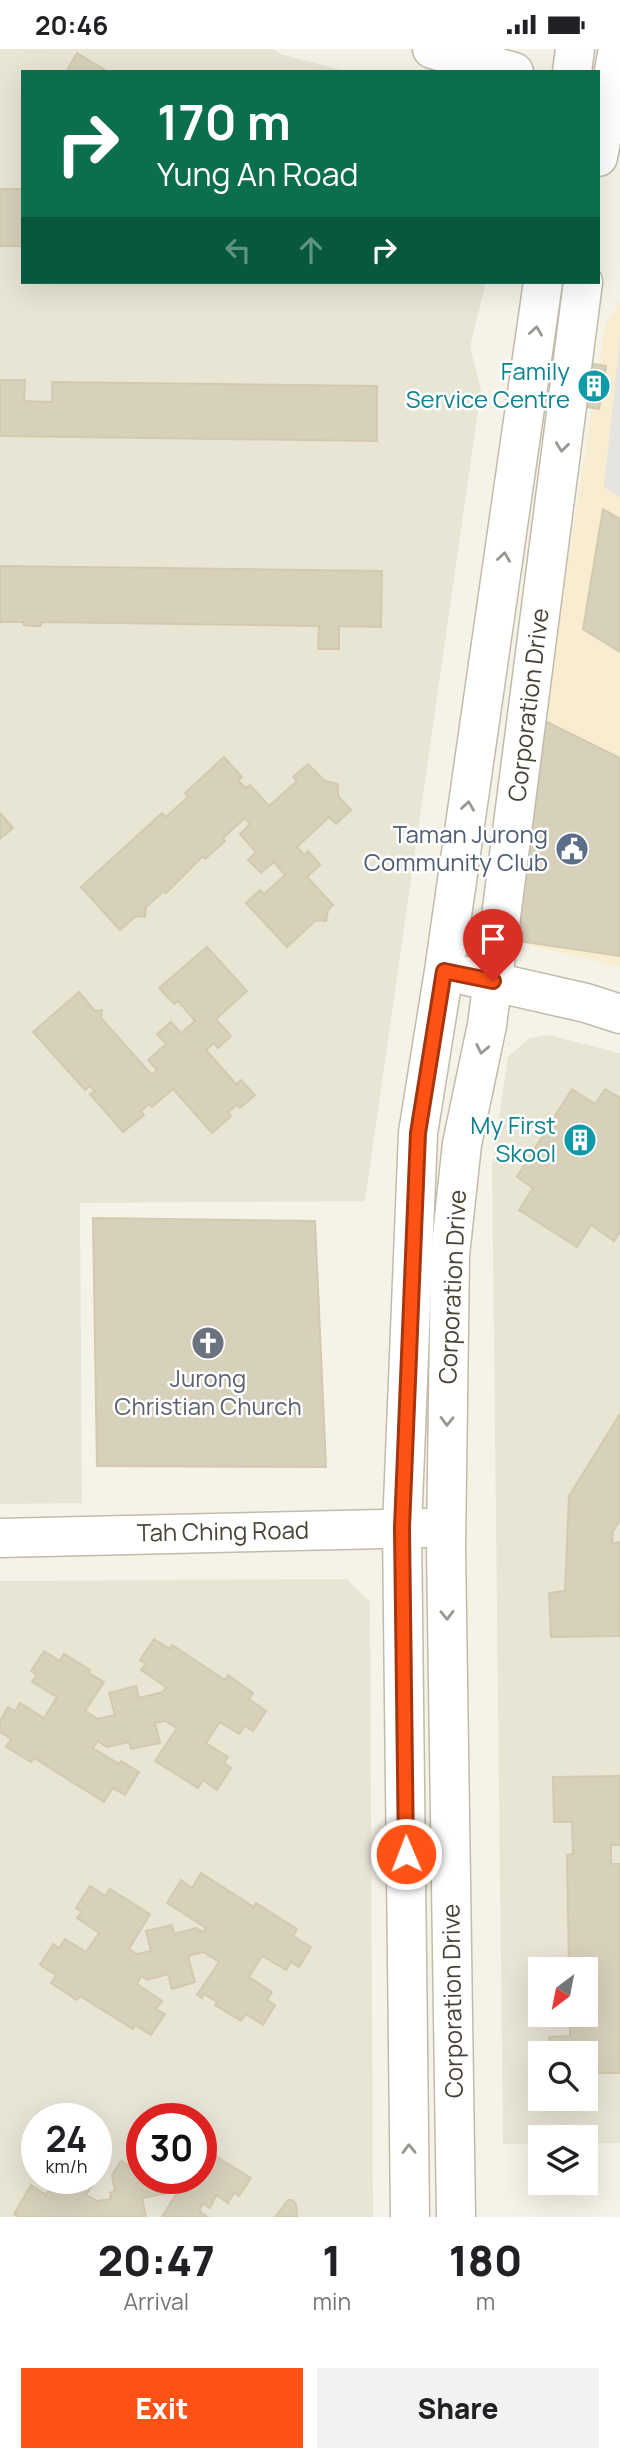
<!DOCTYPE html>
<style>
:root{--surface:#fff;--page:#f2f2f2;--text:#202124;--muted:#757577;--accent:#ff5214}
body{margin:0;font-family:Manrope,sans-serif;background:var(--page);color:var(--text);height:100vh;display:flex;flex-direction:column;font-size:26px;white-space:nowrap}
*{box-sizing:border-box;margin:0}
p{font-size:23px;color:var(--muted)}
.icon{flex:none;width:38px;height:38px;fill:none;stroke:currentColor;stroke-width:2;stroke-linecap:round;stroke-linejoin:round}
.map{position:relative;height:2168px;overflow:hidden}
.details{display:flex;flex-direction:column;background:var(--surface);flex:1}
.details>*{flex:none}
.banner{position:absolute;left:21px;top:21px;width:579px;height:214px;border-radius:0px;box-shadow:0 7px 28px #0002;background:#0b6e4f;color:#fff;overflow:hidden}
.needle{width:46px;rotate:212deg}
.buttons{position:absolute;left:528px;top:1908px;display:grid;gap:14px}
.buttons a{display:grid;place-items:center;width:70px;height:70px;border-radius:0px;background:var(--surface);box-shadow:0 7px 28px #0002;font-size:35px}
.speed{position:absolute;left:21px;top:2054px;display:flex;gap:14px;font-size:35px;font-weight:700;text-align:center}
.speed>*{display:grid;place-content:center;width:91px;height:91px;border-radius:50%;background:var(--surface);box-shadow:0 7px 28px #0002;line-height:1}
.speed small{font-size:18px;font-weight:400}
.speed .limit{border:10px solid #d22;background:#fff;color:#111}
.pin{position:absolute;display:grid;place-items:center;width:60px;height:60px;color:#fff;margin:-72px -30px;border-radius:50% 50% 50% 0;rotate:-45deg;box-shadow:0 0 7px #0007}
.pin .icon{rotate:45deg}
.me{position:absolute;width:77px;margin:-38px;rotate:359deg;stroke-linejoin:round;filter:drop-shadow(0 0 5px #0008)}
.turn{display:flex;align-items:center;gap:24px;height:147px;padding:0 21px;font-size:32px}
.turn .icon{width:91px;height:91px;stroke-width:2.5}
.turn b{display:block;font-size:49px;line-height:60px}
.lanes{display:flex;align-items:center;height:66px;padding:0 21px;background:#0003;justify-content:center;gap:35px;direction:ltr}
.lanes .off{opacity:.35}
.eta{display:flex;justify-content:space-evenly;align-items:center;height:119px;text-align:center}
.eta b{font-size:42px;font-weight:800;line-height:49px}
.action{display:flex;gap:14px;margin-top:auto;padding:14px 21px}
.action a{flex:1;height:80px;border-radius:0px;background:var(--accent);color:#fff;font-size:28px;font-weight:800;line-height:80px;text-align:center}
.action a+a{background:var(--page);color:var(--text)}
.status{display:flex;justify-content:space-between;align-items:center;height:49px;padding:0 35px;background:var(--surface);direction:ltr}
.status svg{height:19px;fill:currentColor}
.map>svg:first-child{display:block}
.residential{fill:#e9e5d5;fill-rule:evenodd}
.commercial{fill:#f8ecd1}
.parking{fill:#e5e4df}
.building{fill:#d7d0bb;stroke:#d3c9ae;stroke-width:2}
.lines{fill:none;stroke-linecap:round;stroke-linejoin:round}
.minor-casing{stroke:#c1bba9;stroke-width:41}
.minor{stroke:#fff;stroke-width:38}
.oneway{stroke:#9a9890}
.route-casing{stroke:#a6350d;stroke-width:18}
.route{stroke:#ff5214;stroke-width:12}
.labels{text-anchor:middle;stroke-width:5;stroke-linejoin:round;paint-order:stroke}
.culture-label{font-size:24px;fill:#0d838f;stroke:#fff;text-anchor:end}
.street-label{font-size:24px;fill:#484335;stroke:#fff}
.service-label{font-size:24px;fill:#4e5e75;stroke:#fff;text-anchor:end}
.worship-label{font-size:24px;fill:#5b616d;stroke:#fff}
</style>
<div class="status"><b>20:46</b><svg viewBox="0 0 49 12"><path d="M0 12V9h3v3zM5 12V6h3v6zM10 12V3h3v9zM15 12V0h3v12zM26 1h20v11H26zM47 4h2v5h-2z"/></svg></div>
<div class="map">
<svg width="620" height="2168" viewBox="0 0 620 2168">
<rect width="100%" height="100%" fill="#f5f2e7"/>
<g class="residential">
<path d="M0 0H274L280 5 349 23H23V233H486L470 298 481 341 365 1152 80 1154 82 1454 0 1455Z"/>
<path d="M548 986 620 1004V2094H586V2088H541V2095H503L492 1117 508 1008 529 989ZM541 1920H586V1965H541ZM541 2004H586V2049H541Z"/>
<path d="M347 1530 370 1553 373 2168H0V1532ZM37 2070H96V2130H37ZM142 2070H201V2130H142Z"/>
</g>
<path class="commercial" d="M620 252V918L511 891 543 671 605 277Z"/>
<path class="parking" d="M620 288V448L604 438Z"/>
<g class="building">
<path d="M77 4 108 23H66Z"/>
<rect x="0" y="140" width="23" height="57"/>
<path d="M588 314 606 317 599 360 580 357Z"/>
<path d="M0 331H25L24 352 52 353V333L377 337V392L0 387Z"/>
<path d="M603 460 620 470V603L583 580Z"/>
<path d="M0 517 382 522 381 578 339 577V600H318L319 577 41 573V577H33L24 576 23 573H0Z"/>
<path d="M543 671 620 709V907L511 891Z"/>
<path d="M224 708 242 728 238 732 246 739 250 736 269 757 297 732 293 728 308 715 325 732 338 735V747L351 761 336 775 329 768 297 798 304 806 308 802 320 816 307 828 333 856 328 861 326 872 316 871 287 898 246 854 260 841 264 845 285 826 274 813 261 824 248 811 256 803 240 785 250 775 245 769 223 789 225 792 205 810 203 807 166 844 164 842 146 858 145 868 136 867 120 881 81 838 162 764 166 768 188 748 185 744Z"/>
<path d="M0 764 13 779 0 790Z"/>
<path d="M207 898 247 942 216 970 231 987 218 999 214 994 206 1001 236 1035 241 1031 255 1046 240 1059 237 1056 228 1063 231 1067 212 1084 173 1040 152 1058 149 1055 141 1062 144 1066 123 1083 90 1045 95 1042 90 1037 85 1041 33 983 79 943 95 962 102 961 101 969 152 1026 157 1021 148 1011 166 995 157 985 171 973 181 984 195 972 178 952 174 955 159 939Z"/>
<path d="M572 1040 595 1055 605 1040 620 1049V1183L614 1192 591 1176 577 1198 519 1161 533 1139 517 1128Z"/>
<path d="M93 1169 315 1172 326 1418 97 1417Z"/>
<path d="M620 1365V1472L613 1482 612 1495 620 1493 619 1587 551 1588 549 1544 565 1542 569 1447Z"/>
<path d="M154 1590 170 1600 172 1596 225 1631 228 1626 253 1644 249 1650 266 1662 253 1682 245 1677 239 1685 220 1673 206 1694 228 1708 224 1714 231 1719 217 1741 203 1731 198 1739 155 1712 177 1679 165 1672 155 1674 160 1694 131 1700 129 1693 107 1698 98 1692 93 1699 119 1715 121 1712 139 1723 125 1746 113 1739 104 1753 34 1709 31 1713 6 1698 11 1690 0 1683V1672L8 1658 15 1662 20 1654 44 1669 57 1648 32 1633 37 1626 31 1622 44 1602 60 1612 64 1605 90 1621 89 1624 104 1633 85 1662 98 1670 115 1666 109 1644 136 1637 139 1649 163 1643 166 1638 141 1621 146 1615 140 1611Z"/>
<path d="M620 1727V1796H611V1815H620V2024H586V2004H550L549 1988 570 1987V1965H586V1920H569L567 1806 573 1805 572 1773H554L553 1728Z"/>
<path d="M201 1824 254 1858 256 1854 297 1880 293 1887 311 1898 299 1918 291 1913 286 1921 262 1907 249 1928 272 1943 267 1951 275 1956 263 1976 246 1965 241 1972 215 1956 217 1953 204 1945 202 1949 197 1946 219 1913 203 1903 188 1907 195 1933 172 1940 168 1925 147 1931 141 1927 137 1935 162 1952 156 1960 165 1965 151 1986 135 1976 133 1980 80 1947 77 1951 51 1934 56 1926 40 1916 53 1895 59 1899 65 1890 86 1903 99 1884 77 1869 82 1863 76 1859 90 1837 105 1847 110 1840 150 1865 129 1900 137 1905 151 1902 146 1882 172 1876 174 1885 196 1879 203 1883 206 1879 167 1854 181 1831 192 1839Z"/>
<path d="M201 2098 251 2129 239 2147 234 2144 228 2154 216 2146 210 2159 203 2155 199 2162 208 2168H162L178 2142 142 2149 146 2167 139 2168H20L14 2165 31 2136 46 2146 53 2133 57 2135 61 2130H96L86 2146 97 2152 111 2150 110 2144 115 2142 112 2126 121 2112 135 2119 138 2127H142V2130H201Z"/>
<path d="M288 2151H292L296 2155 297 2168H275Z"/>
</g>
<g class="lines">
<defs>
<g id="minor">
<path d="M432 0 514 23"/>
<path d="M572 23 575 0"/>
<path d="M598 108 618 0"/>
<path d="M467 927 586 954 620 965"/>
<path d="M0 1489 426 1479"/>
<path d="M410 2168 402 1479 418 1084 444 922 543 233"/>
<path d="M456 2168 446 1498 450 1206 462 1095 487 976 583 233"/>
</g>
</defs>
<use href="#minor" class="minor-casing"/>
<use href="#minor" class="minor"/>
</g>
<defs><path id="oneway-chevron" d="M-2-3.5L2.5 0L-2 3.5" fill="none" stroke-width="1.6" stroke-linecap="round" stroke-linejoin="round" transform="scale(1.75)"/></defs>
<g class="oneway">
<use href="#oneway-chevron" transform="translate(536 282) rotate(-82)"/>
<use href="#oneway-chevron" transform="translate(562 398) rotate(97)"/>
<use href="#oneway-chevron" transform="translate(504 508) rotate(-82)"/>
<use href="#oneway-chevron" transform="translate(468 757) rotate(-82)"/>
<use href="#oneway-chevron" transform="translate(482 1000) rotate(102)"/>
<use href="#oneway-chevron" transform="translate(447 1372) rotate(91)"/>
<use href="#oneway-chevron" transform="translate(447 1566) rotate(89)"/>
<use href="#oneway-chevron" transform="translate(409 2100) rotate(-91)"/>
</g>
<g class="lines">
<defs>
<path id="route" d="M406 1805 402 1479 418 1084 444 922 493 932"/>
</defs>
<use href="#route" class="route-casing"/>
<use href="#route" class="route"/>
</g>
<defs>
<symbol id="building-disc" viewBox="-11 -11 22 22"><circle r="9.5" fill="#0f9aa8" stroke="#fff"/><path d="M-4-6H4V6H1V3H-1V6H-4ZM-2.5-4.3h1.7v1.8h-1.7ZM.8-4.3h1.7v1.8H.8ZM-2.5-1h1.7V.8h-1.7ZM.8-1h1.7V.8H.8Z" fill="#fff"/></symbol>
<symbol id="civic-disc" viewBox="-11 -11 22 22"><circle r="9.5" fill="#5c6f8a" stroke="#fff"/><path d="M-.6-6.5H3V-4.5H.6V-3L4-1V1h2V6H-6V1h2V-1L-.6-3ZM-1.2 2.5V6h2.4V2.5Z" fill="#fff"/></symbol>
<symbol id="church-disc" viewBox="-11 -11 22 22"><circle r="9.5" fill="#6b7280" stroke="#fff"/><path d="M-1.2-6h2.4v3.5h3.3v2.4h-3.3V6h-2.4V-.1h-3.3v-2.4h3.3Z" fill="#fff"/></symbol>
</defs>
<g fill-rule="evenodd">
<use href="#building-disc" x="575" y="318" width="38" height="38"/>
<use href="#civic-disc" x="553" y="781" width="38" height="38"/>
<use href="#building-disc" x="561" y="1072" width="38" height="38"/>
<use href="#church-disc" x="189" y="1275" width="38" height="38"/>
</g>
<g class="labels">
<g class="culture-label">
<text x="570" y="331">Family<tspan x="570" dy="28">Service Centre</tspan></text>
<text x="556" y="1085">My First<tspan x="556" dy="28">Skool</tspan></text>
</g>
<g class="street-label">
<text transform="translate(529 656) rotate(-83)" y="8">Corporation Drive</text>
<text transform="translate(453 1238) rotate(-87)" y="8">Corporation Drive</text>
<text transform="translate(223 1483) rotate(-1)" y="8">Tah Ching Road</text>
<text transform="translate(453 1952) rotate(-91)" y="8">Corporation Drive</text>
</g>
<g class="service-label">
<text x="548" y="794">Taman Jurong<tspan x="548" dy="28">Community Club</tspan></text>
</g>
<g class="worship-label">
<text x="208" y="1338">Jurong<tspan x="208" dy="28">Christian Church</tspan></text>
</g>
</g>
</svg>
<div class="buttons">
<a><svg class="needle" viewBox="-14 -14 28 28"><path d="M0-13l5 13h-10z" fill="#e53935"/><path d="M0 13l5-13h-10z" fill="#757577"/></svg></a>
<a><svg class="icon" aria-label="search" viewBox="0 0 24 24"><circle cx="10" cy="10" r="6"/><path d="M15 15l6 6"/></svg></a>
<a><svg class="icon" aria-label="layers" viewBox="0 0 24 24"><path d="M12 4l9 5-9 5-9-5zM3 14l9 5 9-5"/></svg></a>
</div>
<div class="speed"><div>24<small>km/h</small></div><div class="limit">30</div></div>
<div class="pin" style="left:493px;top:932px;background:#d93025"><svg class="icon" aria-label="arrive" viewBox="0 0 24 24"><path d="M6 21V4h12l-3 4 3 4H6"/></svg></div>
<svg class="me" style="left:406px;top:1805px" viewBox="-20 -20 40 40"><circle r="17" fill="#ff5214" stroke="#fff" stroke-width="3"/><path d="M0-11L8 9 0 5-8 9z" fill="#fff"/></svg>
<div class="banner">
<div class="turn"><svg class="icon" aria-label="right" viewBox="0 0 24 24"><path d="M7 20v-9h11M14 6l5 5-5 5"/></svg><div><b>170 m</b>Yung An Road</div></div>
<div class="lanes"><svg class="icon off" aria-label="left" viewBox="0 0 24 24"><path d="M17 20v-9H6M10 6l-5 5 5 5"/></svg><svg class="icon off" aria-label="ahead" viewBox="0 0 24 24"><path d="M12 20V5M6 11l6-6 6 6"/></svg><svg class="icon" aria-label="right" viewBox="0 0 24 24"><path d="M7 20v-9h11M14 6l5 5-5 5"/></svg></div>
</div>
</div>
<section class="details">
<div class="eta">
<div><b>20:47</b><p>Arrival</p></div>
<div><b>1</b><p>min</p></div>
<div><b>180</b><p>m</p></div>
</div>
<div class="action"><a>Exit</a><a>Share</a></div>
</section>
